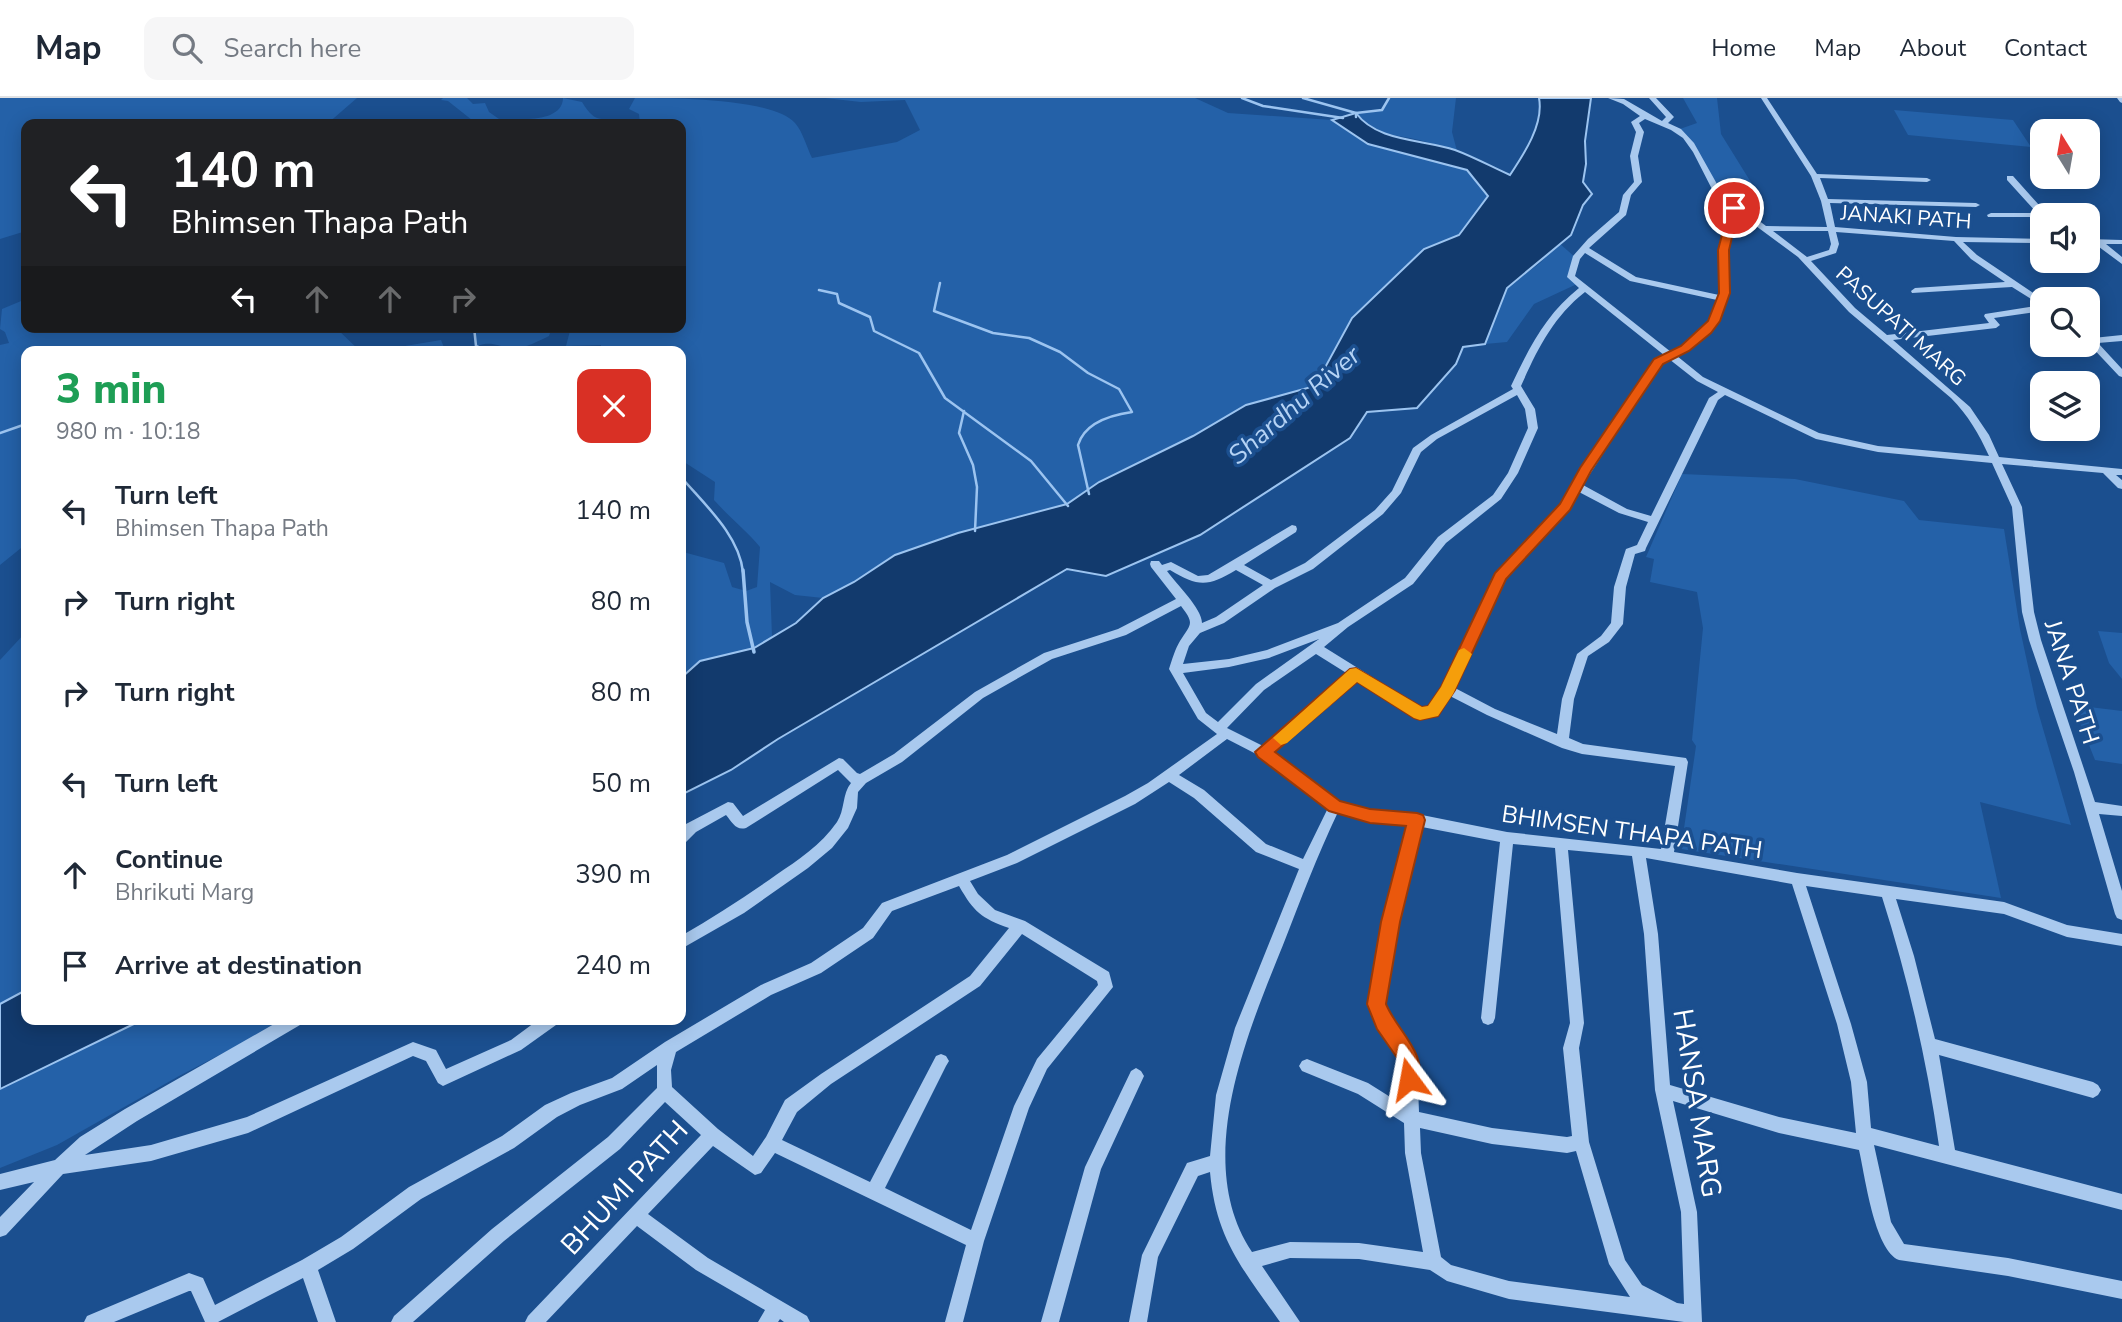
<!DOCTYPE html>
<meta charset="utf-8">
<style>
:root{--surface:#fff;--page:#f6f6f7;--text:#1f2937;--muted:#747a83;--line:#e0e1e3}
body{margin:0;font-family:"Nunito Sans",sans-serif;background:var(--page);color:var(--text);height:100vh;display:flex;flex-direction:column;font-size:26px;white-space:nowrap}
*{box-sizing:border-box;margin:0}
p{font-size:23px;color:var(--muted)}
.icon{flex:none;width:38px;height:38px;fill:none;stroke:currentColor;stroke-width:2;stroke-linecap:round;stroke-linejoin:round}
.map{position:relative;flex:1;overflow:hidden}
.sheet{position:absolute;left:21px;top:248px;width:665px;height:679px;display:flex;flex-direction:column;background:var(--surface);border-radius:14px;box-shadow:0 4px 18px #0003}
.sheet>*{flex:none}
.guide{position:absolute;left:21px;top:21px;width:665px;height:214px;border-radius:14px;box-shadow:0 4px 18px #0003;background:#202124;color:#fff;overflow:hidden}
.needle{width:46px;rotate:349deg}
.tools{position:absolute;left:2030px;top:21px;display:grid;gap:14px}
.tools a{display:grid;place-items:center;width:70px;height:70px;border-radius:14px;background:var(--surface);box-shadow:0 4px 18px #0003;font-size:35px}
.pin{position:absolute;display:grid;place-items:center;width:60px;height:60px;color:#fff;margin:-30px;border:4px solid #fff;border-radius:50%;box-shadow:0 2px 7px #0007}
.me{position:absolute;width:77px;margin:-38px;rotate:347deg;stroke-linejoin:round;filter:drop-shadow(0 0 5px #0008)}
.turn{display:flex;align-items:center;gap:24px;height:147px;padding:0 35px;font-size:32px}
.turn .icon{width:91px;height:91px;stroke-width:2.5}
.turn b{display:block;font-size:49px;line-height:60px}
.lanes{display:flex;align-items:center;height:66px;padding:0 35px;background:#0003;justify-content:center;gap:35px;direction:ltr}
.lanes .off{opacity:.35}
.round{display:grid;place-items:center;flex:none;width:74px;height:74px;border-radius:14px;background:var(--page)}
.overview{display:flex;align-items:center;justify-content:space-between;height:119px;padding:0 35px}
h1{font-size:42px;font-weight:800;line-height:52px;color:#1e9e55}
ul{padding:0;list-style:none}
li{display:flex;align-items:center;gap:21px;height:91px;padding:0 35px}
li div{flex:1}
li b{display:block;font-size:26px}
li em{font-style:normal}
header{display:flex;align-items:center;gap:42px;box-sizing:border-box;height:98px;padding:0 35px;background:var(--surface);border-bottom:2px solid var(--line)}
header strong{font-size:33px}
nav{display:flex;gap:38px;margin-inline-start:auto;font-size:24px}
.search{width:490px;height:63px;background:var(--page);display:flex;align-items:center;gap:18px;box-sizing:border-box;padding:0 24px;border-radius:14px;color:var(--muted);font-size:26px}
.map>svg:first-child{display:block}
.green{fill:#2461a8}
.water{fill:#123a6d;stroke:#9cc4f0;stroke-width:2}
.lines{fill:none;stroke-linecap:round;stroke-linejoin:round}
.stream-far1{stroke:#9cc4f0;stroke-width:2.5}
.stream{stroke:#9cc4f0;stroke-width:3.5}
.minor{fill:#a9c9ee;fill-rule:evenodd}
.route{fill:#ea580c;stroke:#983908;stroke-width:2}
.slow{fill:#f59e0b}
.labels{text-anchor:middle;stroke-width:7;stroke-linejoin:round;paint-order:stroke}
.far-street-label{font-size:21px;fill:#fff;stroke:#1b4f8f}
.street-label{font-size:24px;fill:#fff;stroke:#1b4f8f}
.water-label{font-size:26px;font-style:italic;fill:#b5d3f5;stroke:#1b4f8f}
.near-street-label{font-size:28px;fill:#fff;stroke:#1b4f8f}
</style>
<header>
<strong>Map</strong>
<div class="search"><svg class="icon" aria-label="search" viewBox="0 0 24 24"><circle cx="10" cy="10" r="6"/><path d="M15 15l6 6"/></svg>Search here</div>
<nav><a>Home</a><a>Map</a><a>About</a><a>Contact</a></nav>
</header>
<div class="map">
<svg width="2122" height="1224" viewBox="0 0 2122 1224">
<rect width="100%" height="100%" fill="#1b4f8f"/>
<g class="green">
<path d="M0 0H357L327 26H26V133L0 141Z"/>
<path d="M443 0H467L473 6 485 5 489 14 499 21V26H477L448 3 441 2Z"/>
<path d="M563 0 582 4C598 30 600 15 624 26H531L526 21C541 21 563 17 563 0Z"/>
<path d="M635 0C671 0 773 0 795 25 803 34 807 50 812 60L897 44 920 32 905 2 861 4 825 0H1195L1228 15 1332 22 1368 46 1467 72 1488 97 1459 137 1424 151 1352 220 1315 288 1246 307 1193 338 1099 384 1067 406 958 435 895 457 854 484 823 500 795 497 770 484 772 539 754 550 700 563 681 580V450L683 454 724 465 732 489 746 493 757 489 760 449C746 432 729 419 714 402L715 384 681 362V254H600L601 247 566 248 571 229H681V26H640L639 16 629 11Z"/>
<path d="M1389 0H1456L1452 34 1457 53C1444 49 1432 45 1419 42 1395 36 1373 38 1356 15L1382 12Z"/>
<path d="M1683 0H1717L1721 36 1752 86 1710 85 1697 57 1677 32 1697 25Z"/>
<path d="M1894 12 2013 22 2031 49 1908 37Z"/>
<path d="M1559 145 1576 160 1572 171 1577 186 1534 206 1507 244 1485 246 1507 190 1540 165Z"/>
<path d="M26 201V229H335L361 254H26V446L0 467V247L9 245 5 234 0 231 2 211Z"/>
<path d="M474 229H552L549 238C536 244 525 251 510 250 497 248 491 243 477 248L489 254H369L441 242 445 252 475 248Z"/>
<path d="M1682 376 1795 381 1904 403 1919 422 2004 431 2020 531 2037 610 2071 727 1980 704 2001 800 1681 751 1696 648 1692 642 1703 530 1697 494 1650 484 1654 461 1646 459Z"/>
<path d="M2098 533 2122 535V581L2109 565Z"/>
<path d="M26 534V892L0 906V562Z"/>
<path d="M2073 607 2122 613V666L2095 662Z"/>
<path d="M142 922H287L179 978 57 1047 0 1070V991Z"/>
</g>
<g class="water">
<path d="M1539 0H1591L1585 43 1586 66 1583 84 1592 96 1583 107 1571 137 1507 190 1485 246 1463 249 1456 266 1417 310 1367 314 1350 340 1200 437 1106 478 1067 471 778 641 731 672 681 697V580L700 563 754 550 796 525 823 500 854 484 895 457 958 435 1067 406 1099 384 1193 338 1246 307 1315 288 1352 220 1424 151 1459 137 1488 98 1467 72 1368 46 1332 22 1356 15C1377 44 1423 41 1455 52 1474 59 1492 69 1510 77 1524 56 1544 26 1539 0Z"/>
<path d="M26 892V922H142L0 991V906Z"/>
</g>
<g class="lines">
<g class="stream-far1">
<path d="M1242 0 1263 8 1343 20"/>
<path d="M1303 0 1356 15"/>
<path d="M1356 19V15L1382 12 1389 0"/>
<path d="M940 185 934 213 993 235 1029 240 1060 254 1088 275 1119 291 1132 314C1111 317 1085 324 1078 347L1089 396"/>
<path d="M819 192 837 196 839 205 870 219 874 233 919 255 945 300 1031 363 1068 408"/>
<path d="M474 229 476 248 489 254"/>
<path d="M964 313 959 335 973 367 977 389 975 433"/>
<path d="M0 335 26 326"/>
<path d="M681 379C705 407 739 437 743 474"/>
</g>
<path class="stream" d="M743 472 747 524 754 554"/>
<g class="minor">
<path d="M1608 0 1624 1 1662 23 1666 19 1649 0H1656L1674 19 1668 25 1681 31 1694 45 1722 95 1766 128 1827 129 1821 103 1811 78 1761 0H1767L1817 76 1927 80 1931 82 1927 84 1820 80 1828 101 1976 105 1980 107 1976 109 1830 105 1835 129 1956 139 2042 141V145L1963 144 1977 157 2042 201V213L1994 220 2000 227 1996 230 1893 242 1970 309 1989 337 1999 359 2122 371V377H2116L2122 382V391L2118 390 2103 375 2002 366 2022 409 2034 514 2041 542 2095 704 2122 708V718L2099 716 2122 793V822L2117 820 2115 816 2074 674 2029 542 2022 514 2012 409 1992 365 1878 354 1816 341 1725 297 1718 302 1646 450 1645 453 1635 456 1626 489 1623 526 1609 544 1588 558 1574 601 1569 640 1583 646 1686 660 1688 664 1674 754 1797 775 2004 804 2067 827 2122 836V848L2067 839 2004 816 1896 801 1914 858 1935 941 2093 984 2098 987 2101 992 2098 997 2093 1000 1939 957 1955 1052 2122 1096V1112L1874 1047 1891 1124 1904 1146 2008 1160 2122 1183V1201L2008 1178 1899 1162C1874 1152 1865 1077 1859 1052L1779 1035 1673 1003 1697 1114 1702 1224H1684L1509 1201 1447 1183 1430 1172 1359 1161 1290 1160 1262 1168 1300 1224H1280C1243 1171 1216 1142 1210 1074L1198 1078 1158 1159 1147 1224H1129L1142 1157 1187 1065 1210 1058 1216 997 1235 930 1299 771 1256 754 1194 700 1169 684 1135 706 1017 765 970 783 978 796 995 812 1025 823 1109 874 1113 889 1047 971 1029 1010 984 1143 963 1224H945L966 1147 775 1055 761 1075 755 1077 713 1048 648 1116 708 1160 807 1218 810 1224H784L780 1221 778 1224H758L765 1212 696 1172 637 1128 546 1224H525L528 1218 701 1037 665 1004 620 1051 504 1143 413 1224H391L394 1218 492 1131 608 1039 657 990V967L622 991 580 1007 557 1019 514 1050 421 1101 353 1151 318 1172 336 1224H318L303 1180 218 1224H205L191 1193H189L114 1224H84L87 1218 189 1175 203 1180 215 1207 302 1162 341 1139 409 1089 502 1038 545 1007 571 995 612 980 665 944 761 887 811 865 863 830 882 805 1007 757 1125 698 1148 685 1217 636 1198 621 1169 571C1172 562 1175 551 1180 543 1191 526 1195 526 1181 508L1126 537 1052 561 983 600 902 664 866 685 858 694 857 710 848 730 832 750 808 770 744 815 681 851V838C714 819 745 799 776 777 798 762 821 747 837 724 845 712 842 696 851 685L838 672 746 730C736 733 732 724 726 717L696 734 686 744 681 746V732L686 726 728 704 733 705 743 718 839 660 843 661 857 675 860 676 894 656 975 594 1044 555 1118 531 1176 501 1151 469 1150 466 1151 463H1159L1162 467 1171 464 1198 478 1208 477 1292 427 1296 428 1297 431 1296 434 1244 467 1271 482 1305 465 1375 412 1392 393 1413 350 1431 337 1513 291 1511 288C1529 250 1546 216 1579 190L1567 179 1573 158 1588 141 1619 114 1623 97 1634 84 1630 58 1636 34 1631 24 1640 18 1623 6ZM1645 21 1671 32 1683 40 1693 54 1716 99 1731 109 1720 152 1722 189 1719 197 1636 179 1589 150 1626 117 1631 97 1642 84 1638 58 1644 34 1639 25ZM1737 114 1798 159 1849 214 1951 300C1968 317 1979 336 1989 358L1878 348 1819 335 1703 279 1677 258 1688 253 1710 235 1718 223 1730 189 1728 152ZM1773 133H1828L1831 146 1829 152 1807 159ZM1836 134 1954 143 1971 161 2005 184 1915 190 1911 193 1912 195 2012 189 2041 207 1985 216 1984 218 1989 225 1887 237 1855 210 1811 163 1836 155 1839 146ZM1585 155 1630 183 1717 202C1708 228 1698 242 1671 254L1575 178 1580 161ZM1585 194 1664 257 1653 263 1580 373 1562 407 1497 475 1443 590 1429 609 1422 610 1324 549 1348 529 1413 486 1446 445 1501 401 1518 375 1538 330 1535 311 1521 288C1537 252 1553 219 1585 194ZM1669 261 1697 283 1718 294 1709 300 1651 418 1627 411 1583 387 1661 265ZM1517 297 1525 311 1528 330 1508 375 1493 397 1438 439 1405 480 1338 525 1267 552 1229 561 1183 566 1189 548 1200 535 1224 525 1275 490 1313 471 1383 416 1401 395 1421 354 1437 341ZM1579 394 1619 415 1648 424 1637 447 1626 451 1625 454 1614 489 1611 525 1601 538 1577 556 1562 601 1557 636 1495 611 1455 590 1506 480 1570 411ZM1170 472C1198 489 1208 489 1236 472L1263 487 1216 519 1202 525C1202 510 1176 486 1167 473ZM1319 541 1256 586 1218 624 1206 615 1183 575 1229 569 1269 560ZM1316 556 1348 576 1322 602 1263 648 1227 630 1264 592ZM1358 582 1420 620 1437 616 1450 598 1487 617 1562 650 1582 656 1675 668 1661 751 1507 734 1417 716 1370 713 1339 704 1273 654 1330 608ZM1227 641 1260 658 1328 710 1303 761 1266 746 1204 692 1179 677ZM1338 714 1370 723 1409 727 1380 843 1370 906 1378 929 1401 964 1403 1007 1368 985 1307 961 1302 963 1299 968 1302 973 1358 996 1404 1025 1405 1055 1423 1154 1359 1145 1290 1144 1252 1154C1192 1064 1247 936 1283 847 1301 801 1317 758 1338 714ZM1422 729 1500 744 1481 920 1483 925 1488 927 1493 925 1495 920 1513 746 1555 750 1570 925 1563 950 1572 1038 1567 1039 1492 1030 1419 1014 1417 962 1389 920 1384 906 1394 843ZM1568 752 1632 758 1644 836 1655 992 1681 1114 1684 1206 1677 1205 1642 1187 1625 1162 1589 1044 1579 950 1584 925ZM1646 760 1792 786 1837 926 1851 984 1856 1035 1779 1019 1670 987 1658 836ZM959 788C974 814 981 820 1009 830L970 878 821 976 785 1002 766 1039 753 1058 718 1031 672 989 671 972 676 954 771 897 821 875 873 840 892 813ZM1806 788 1882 799C1908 880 1927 963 1939 1048L1871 1030 1867 984 1851 926ZM1022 836 1097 883 1098 887 1037 961 1014 1008 971 1132 885 1090 946 968 949 963 946 958 941 956 936 958 870 1084 782 1042 797 1014 831 986 980 888ZM1420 1030 1492 1046 1567 1055 1576 1053 1609 1166 1630 1199 1509 1183 1451 1167 1441 1159 1421 1055Z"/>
<path d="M2117 0H2122V5L2120 4Z"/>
<path d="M2007 78H2013L2048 117H2042V119H1988L1987 117 1991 115H2037L2007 82Z"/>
<path d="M2088 141 2122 142V146H2106L2122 159V166L2095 146 2088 145Z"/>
<path d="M2088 237 2093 240 2122 237V243L2098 245 2122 271V279L2119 278 2088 245Z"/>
<path d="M281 922H302L300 927 137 1023 85 1057 151 1047 247 1019 413 944 436 952 446 971 511 942 538 922H558L556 927 521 952 443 988 438 985 426 963 413 958 248 1035 151 1063 63 1076 6 1137 0 1139V1119L34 1084 0 1092V1076L55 1062 80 1039 125 1011Z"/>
<path d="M1136 970 1141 973 1144 978 1101 1071 1059 1224H1041L1085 1069 1131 973Z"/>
</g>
</g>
<path class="route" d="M1734 107 1739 110 1729 152 1730 195 1720 223 1711 235 1689 253 1663 266 1591 373 1570 412 1506 481 1455 592 1438 618 1420 622 1414 620 1357 584 1275 654 1340 703 1370 711 1417 715 1423 717 1425 722 1400 824 1386 906C1397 933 1430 957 1417 988L1409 991 1402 988 1400 964 1377 931 1367 906 1381 824 1406 728 1370 725 1329 713 1258 659 1255 654 1350 571 1356 570 1422 609 1428 608 1441 589 1495 475 1560 406 1580 370 1654 261 1681 248 1708 223 1719 195 1718 152 1729 110Z"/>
<path class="slow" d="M1464 550 1472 556 1453 596 1438 618 1420 622 1414 620 1357 584 1287 645 1281 647 1273 640 1350 571 1356 570 1422 609 1428 608 1441 589 1459 552Z"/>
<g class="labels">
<g class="far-street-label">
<text transform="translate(1906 119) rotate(4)" y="7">JANAKI PATH</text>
<text transform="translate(1901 228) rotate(42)" y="7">PASUPATI MARG</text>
</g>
<g class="street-label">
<text transform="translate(2072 584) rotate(72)" y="8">JANA PATH</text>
<text transform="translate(1632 734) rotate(8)" y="8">BHIMSEN THAPA PATH</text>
</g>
<g class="water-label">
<text transform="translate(1294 307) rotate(-41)" y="9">Shardhu River</text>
</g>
<g class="near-street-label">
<text transform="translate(1698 1005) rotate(81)" y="10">HANSA MARG</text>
<text transform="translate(624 1089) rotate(-47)" y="10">BHUMI PATH</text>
</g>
</g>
</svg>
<div class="tools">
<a><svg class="needle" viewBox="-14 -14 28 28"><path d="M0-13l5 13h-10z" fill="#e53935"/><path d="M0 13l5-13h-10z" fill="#747a83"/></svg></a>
<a><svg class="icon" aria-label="sound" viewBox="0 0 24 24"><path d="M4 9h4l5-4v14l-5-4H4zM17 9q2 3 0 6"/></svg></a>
<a><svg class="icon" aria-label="search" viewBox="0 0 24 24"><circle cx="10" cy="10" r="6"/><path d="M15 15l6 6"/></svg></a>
<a><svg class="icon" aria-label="layers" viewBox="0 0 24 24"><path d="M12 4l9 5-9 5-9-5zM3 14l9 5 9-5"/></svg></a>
</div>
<div class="pin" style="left:1734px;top:110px;background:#d93025"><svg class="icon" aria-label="arrive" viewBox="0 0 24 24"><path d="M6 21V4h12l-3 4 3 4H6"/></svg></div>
<svg class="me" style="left:1409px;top:981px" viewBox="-20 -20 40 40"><path d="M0-17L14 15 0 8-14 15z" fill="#ea580c" stroke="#fff" stroke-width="4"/></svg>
<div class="guide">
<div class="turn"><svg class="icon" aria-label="left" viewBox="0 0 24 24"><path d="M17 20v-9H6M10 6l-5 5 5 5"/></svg><div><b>140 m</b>Bhimsen Thapa Path</div></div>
<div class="lanes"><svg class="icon" aria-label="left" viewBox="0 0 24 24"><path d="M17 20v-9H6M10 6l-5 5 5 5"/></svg><svg class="icon off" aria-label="ahead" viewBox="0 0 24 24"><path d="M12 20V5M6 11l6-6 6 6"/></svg><svg class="icon off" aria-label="ahead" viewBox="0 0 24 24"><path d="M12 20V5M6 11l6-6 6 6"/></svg><svg class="icon off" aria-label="right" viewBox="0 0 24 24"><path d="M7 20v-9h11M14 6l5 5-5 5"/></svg></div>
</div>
<section class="sheet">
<div class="overview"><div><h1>3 min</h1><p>980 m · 10:18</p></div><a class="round" style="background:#d93025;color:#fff"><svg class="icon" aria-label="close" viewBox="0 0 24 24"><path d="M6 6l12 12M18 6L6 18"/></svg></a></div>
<ul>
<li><svg class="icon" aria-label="left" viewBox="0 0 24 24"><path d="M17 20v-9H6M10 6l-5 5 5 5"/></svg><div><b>Turn left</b><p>Bhimsen Thapa Path</p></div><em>140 m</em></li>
<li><svg class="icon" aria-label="right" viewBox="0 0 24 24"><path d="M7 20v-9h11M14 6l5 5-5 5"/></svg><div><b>Turn right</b></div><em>80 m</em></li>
<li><svg class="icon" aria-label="right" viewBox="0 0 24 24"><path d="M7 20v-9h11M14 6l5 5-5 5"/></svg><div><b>Turn right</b></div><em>80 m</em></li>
<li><svg class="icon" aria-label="left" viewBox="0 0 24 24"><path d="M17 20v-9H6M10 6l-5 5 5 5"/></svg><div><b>Turn left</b></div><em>50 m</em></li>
<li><svg class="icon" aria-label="ahead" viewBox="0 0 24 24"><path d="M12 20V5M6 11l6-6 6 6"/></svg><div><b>Continue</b><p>Bhrikuti Marg</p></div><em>390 m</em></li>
<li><svg class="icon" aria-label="arrive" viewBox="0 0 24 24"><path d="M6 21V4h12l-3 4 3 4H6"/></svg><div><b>Arrive at destination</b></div><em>240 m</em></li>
</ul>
</section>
</div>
